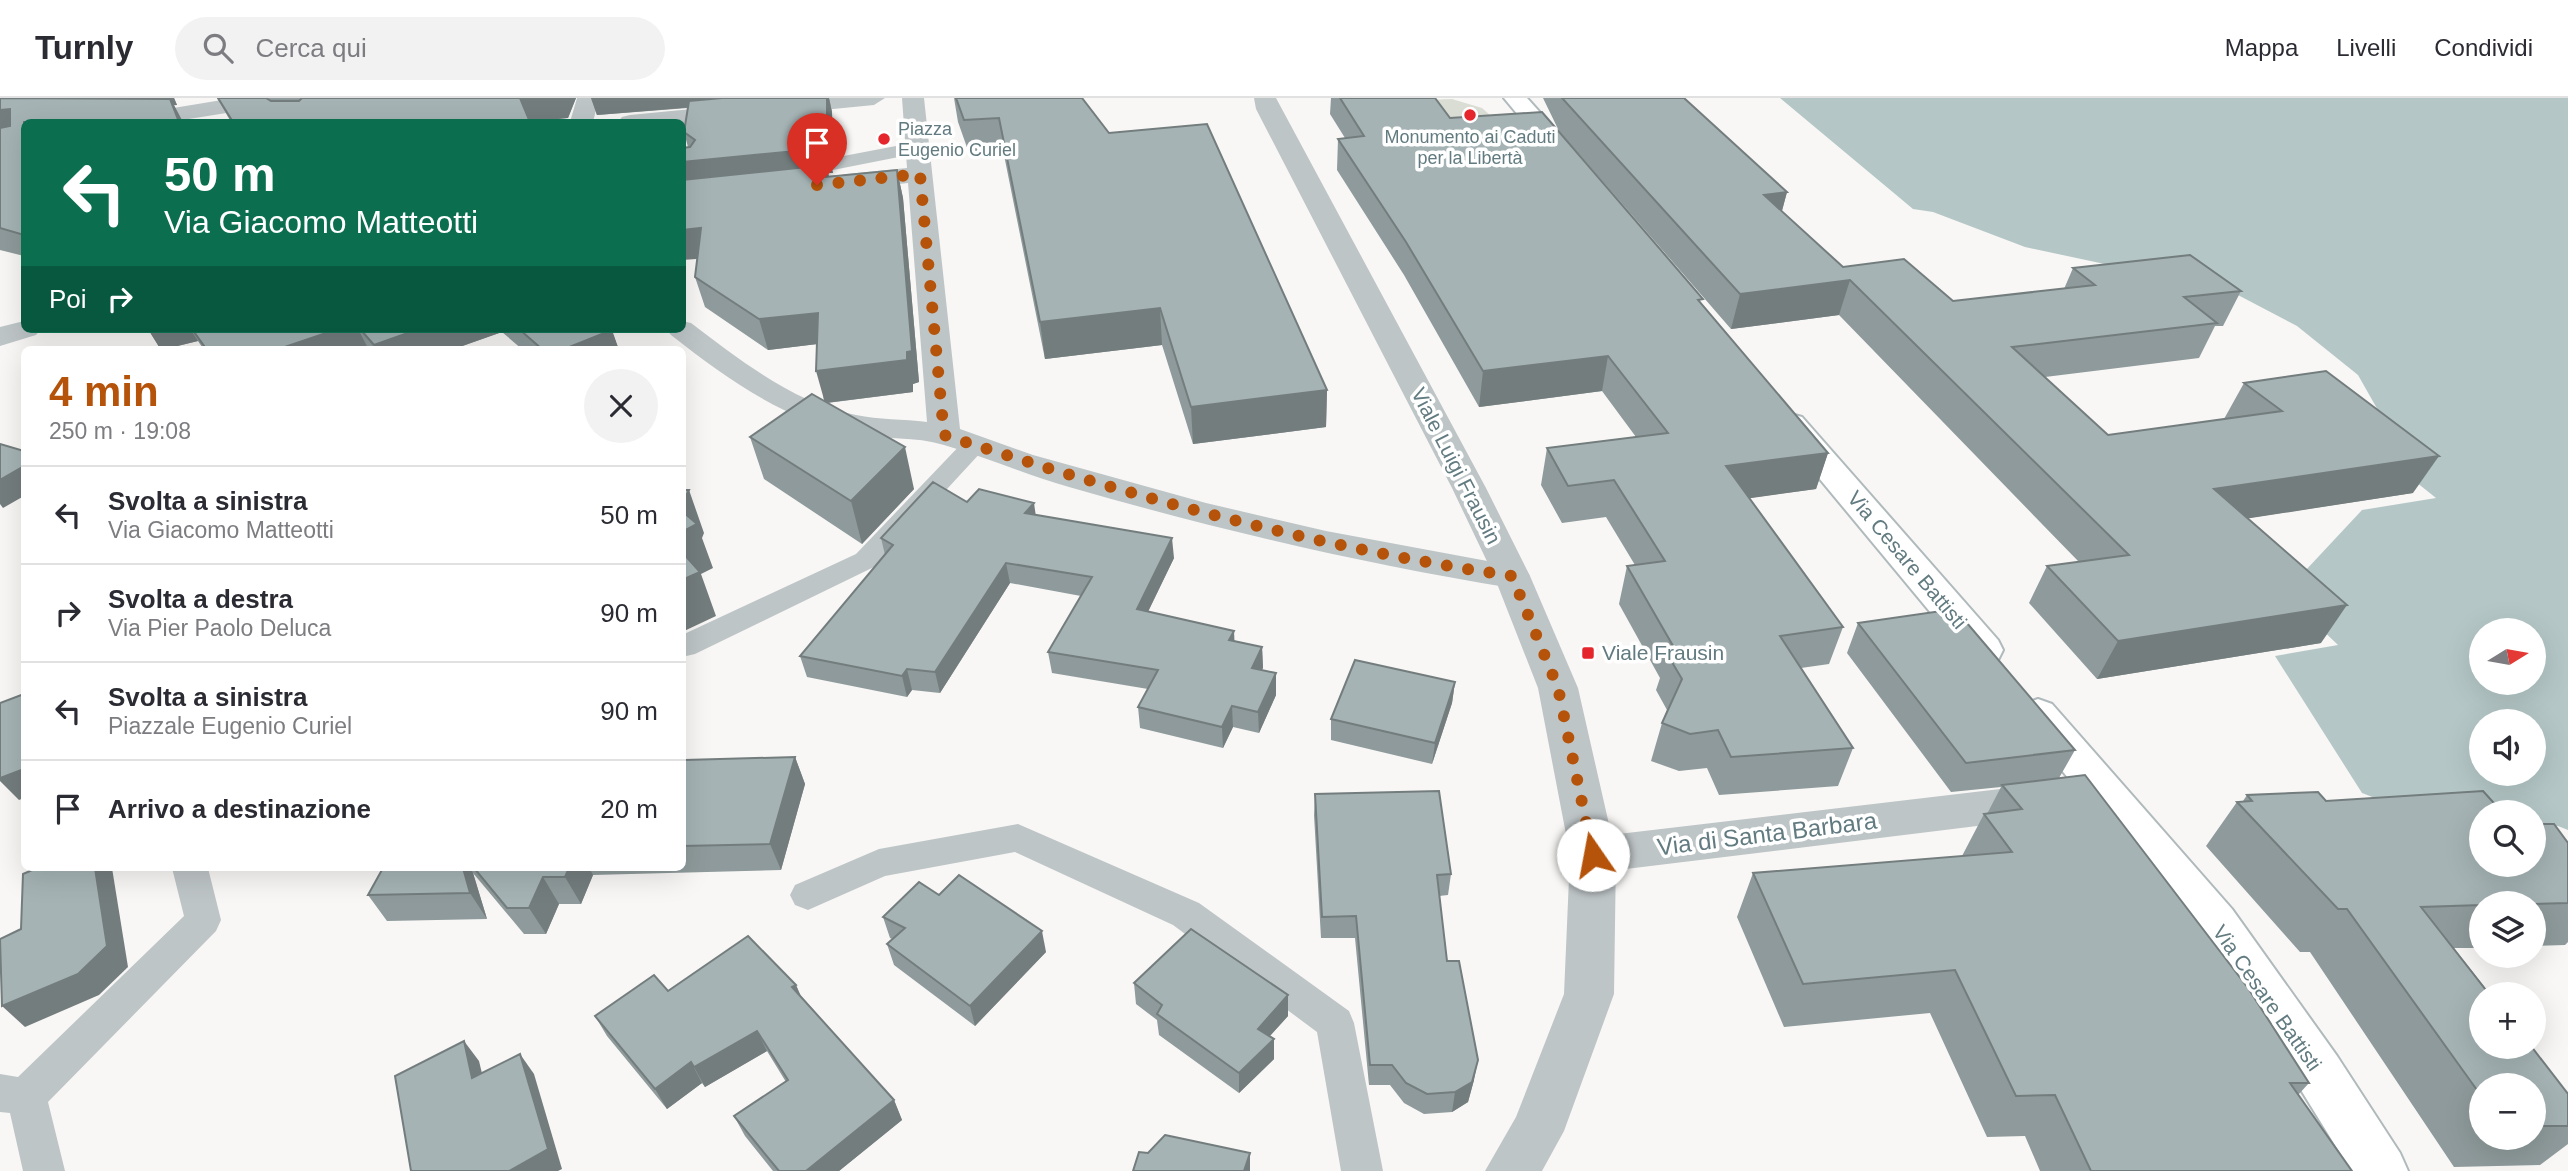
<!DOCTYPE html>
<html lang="it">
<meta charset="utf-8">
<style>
:root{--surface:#fff;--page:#f2f2f3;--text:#2b2b33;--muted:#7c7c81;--line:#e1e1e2;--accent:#b45309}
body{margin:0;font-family:Arial,sans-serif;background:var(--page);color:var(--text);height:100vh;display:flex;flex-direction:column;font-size:26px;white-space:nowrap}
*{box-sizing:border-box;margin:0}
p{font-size:23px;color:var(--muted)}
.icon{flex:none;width:38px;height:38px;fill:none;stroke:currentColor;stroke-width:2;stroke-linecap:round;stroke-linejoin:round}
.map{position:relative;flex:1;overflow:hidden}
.details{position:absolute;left:21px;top:248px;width:665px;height:525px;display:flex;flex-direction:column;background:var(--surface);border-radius:10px;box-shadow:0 7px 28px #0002}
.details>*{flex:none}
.guide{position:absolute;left:21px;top:21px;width:665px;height:214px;border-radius:10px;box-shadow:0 7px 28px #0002;background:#0b6e4f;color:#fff;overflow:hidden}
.needle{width:46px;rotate:79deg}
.fabs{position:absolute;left:2469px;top:520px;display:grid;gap:14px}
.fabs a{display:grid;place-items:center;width:77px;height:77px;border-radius:50%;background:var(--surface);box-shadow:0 7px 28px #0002;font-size:35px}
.pin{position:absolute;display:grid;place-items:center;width:60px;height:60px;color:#fff;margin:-72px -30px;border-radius:50% 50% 50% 0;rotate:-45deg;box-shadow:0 0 7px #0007}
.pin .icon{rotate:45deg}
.me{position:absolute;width:77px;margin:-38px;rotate:348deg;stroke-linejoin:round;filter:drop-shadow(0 0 5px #0008)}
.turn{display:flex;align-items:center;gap:24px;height:147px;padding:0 28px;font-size:32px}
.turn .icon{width:91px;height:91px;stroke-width:2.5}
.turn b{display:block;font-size:49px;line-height:60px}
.then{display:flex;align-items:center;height:66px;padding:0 28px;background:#0003;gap:14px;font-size:26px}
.round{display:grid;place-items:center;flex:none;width:74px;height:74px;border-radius:37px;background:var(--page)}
.headline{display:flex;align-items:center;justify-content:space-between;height:119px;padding:0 28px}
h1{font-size:42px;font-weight:600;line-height:52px;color:var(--accent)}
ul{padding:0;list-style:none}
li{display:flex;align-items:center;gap:21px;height:98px;padding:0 28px;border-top:2px solid var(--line)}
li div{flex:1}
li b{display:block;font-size:26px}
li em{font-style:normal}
header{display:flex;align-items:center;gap:42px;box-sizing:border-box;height:98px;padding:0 35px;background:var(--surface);border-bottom:2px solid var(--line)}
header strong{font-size:33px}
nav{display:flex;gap:38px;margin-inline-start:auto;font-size:24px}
.search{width:490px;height:63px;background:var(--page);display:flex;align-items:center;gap:18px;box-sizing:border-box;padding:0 24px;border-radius:38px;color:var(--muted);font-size:26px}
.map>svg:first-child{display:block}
.green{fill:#d9ddd4}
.water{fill:#b4c7c6;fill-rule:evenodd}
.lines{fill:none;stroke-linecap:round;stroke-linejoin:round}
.secondary-casing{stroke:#b0babc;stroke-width:4}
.service{fill:#bec5c7;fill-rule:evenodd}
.minor{fill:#bec5c7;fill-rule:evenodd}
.tertiary{fill:#bec5c7;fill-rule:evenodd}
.secondary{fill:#fff;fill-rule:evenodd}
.wall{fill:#8e9a9b;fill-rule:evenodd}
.shaded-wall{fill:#747d7e}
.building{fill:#a5b3b4;stroke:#747d7e;stroke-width:2}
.route{stroke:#b45309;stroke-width:12;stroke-dasharray:0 21.6}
.poi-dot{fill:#e6262d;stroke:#fff;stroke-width:2.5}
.labels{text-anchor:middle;stroke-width:7;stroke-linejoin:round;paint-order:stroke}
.far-poi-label{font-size:18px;fill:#627b80;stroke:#fff;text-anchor:start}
.street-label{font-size:21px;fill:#627b80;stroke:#fff}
.poi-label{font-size:21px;fill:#627b80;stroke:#fff;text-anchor:start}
.near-street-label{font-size:24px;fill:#627b80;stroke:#fff}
</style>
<header>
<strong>Turnly</strong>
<div class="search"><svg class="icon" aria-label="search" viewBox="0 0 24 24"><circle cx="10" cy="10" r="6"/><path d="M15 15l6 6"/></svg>Cerca qui</div>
<nav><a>Mappa</a><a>Livelli</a><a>Condividi</a></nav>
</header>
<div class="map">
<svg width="2568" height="1073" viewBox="0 0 2568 1073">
<rect width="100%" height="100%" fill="#f8f7f5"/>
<path class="green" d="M1452 1 1482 10 1501 27 1453 44 1423 2Z"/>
<path class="water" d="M1780 0H2568V732L2558 728H2534V714L2416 716 2362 695 2275 558 2338 547 2292 503 2305 473 2362 412 2436 400 2391 364 2396 344 2358 277 2297 228 2215 185 2142 174 2025 149 1933 114 1913 111ZM2482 532H2534V584H2482ZM2482 623H2534V676H2482Z"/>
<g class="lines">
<defs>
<g id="secondary">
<path d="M1504 0H1527L1572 50 1575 55 1572 60H1554Z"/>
<path d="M1791 316 1802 319 1998 542 2003 552 1998 562 1984 565 1970 562 1780 333 1775 326 1780 319Z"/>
<path d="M2038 601 2052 606 2232 811 2337 958 2400 1055 2408 1073H2351L2301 992 2198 839 2024 626 2018 616 2024 606Z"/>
</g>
</defs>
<use href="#secondary" class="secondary-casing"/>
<g class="service">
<path d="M917 44 926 50 924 54 833 72 823 66 833 60Z"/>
<path d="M974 339 983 342 987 347 983 352 876 468 695 556 682 559V537L856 456 965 342Z"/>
<path d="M1018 726 1199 805 1349 913 1354 925 1383 1073H1341L1317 934 1173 827 1015 754 885 778 808 812 795 807 790 797 795 787 879 751Z"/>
<path d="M172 770H208L221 822 216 833 48 1004 65 1073H23L10 1015 0 1014V976L18 979 184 818Z"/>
</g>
<g class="minor">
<path d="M234 0 286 7 311 24H283L272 18 239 13 170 24H119L123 19 131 17Z"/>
<path d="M577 0H599L593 24H570Z"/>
<path d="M804 0H885L874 7 682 26 618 24 622 19 630 17Z"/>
<path d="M902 0H924L960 331 1033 357 1206 405 1326 433 1525 470 1530 478 1525 486 1512 490C1362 466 1215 431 1069 389 1027 377 986 359 944 347 915 338 884 342 855 336 784 322 727 281 671 237L666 231H682V223L691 225C740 262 795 306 856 317 879 322 903 321 927 324L908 85 846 92 837 89 833 84 837 79 846 76 907 70Z"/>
<path d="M24 223V231H41L36 237 0 248V229Z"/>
<path d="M2043 686 2058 691 2065 703 2058 715 2043 720 1593 775 1577 770 1570 757 1577 744 1593 739Z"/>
</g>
<path class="tertiary" d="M1254 0H1276L1486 390 1530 478 1578 590 1616 757 1614 896 1564 1033 1542 1073H1485L1516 1019 1564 896 1570 757 1538 590 1494 478 1452 390 1256 11Z"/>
<use href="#secondary" class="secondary"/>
</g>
<g class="wall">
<path d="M0 0H174L177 7 24 24V158L0 152Z"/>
<path d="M215 0H576L568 20 529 23 530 24H231L217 0Z"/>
<path d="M591 0H829L832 14 833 57 829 60 833 75H828L829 78 897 72 903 100 919 284 913 286V294L827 305 914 391 862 446 764 381 750 339 824 303 817 246 768 252 705 209 695 179 697 161 682 80V50L688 49 684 34 688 10 597 17Z"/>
<path d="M954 0H1082L1109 35 1327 292 1326 329 1193 346 1162 247 1045 261 1003 52 969 55 958 24Z"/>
<path d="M1331 0H1435L1450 20 1702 207 1828 355 1816 391 1749 400 1843 529 1829 566 1801 570 1853 650 1838 688 1719 697 1707 670 1679 673 1651 663 1662 625 1667 612 1656 592 1660 580 1619 506 1627 468 1635 467 1606 419 1562 425 1541 387 1547 350 1636 339 1602 293 1479 309 1404 177 1337 72 1338 41 1345 40 1330 16Z"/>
<path d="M1543 0H1684L1787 94 1782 113 1843 169 1953 203 2064 191 2073 170 2241 193 2223 228H2215L2199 260 2045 279 2108 337 2224 321 2244 285 2413 395 2248 420 2321 545 2097 581 2029 505 2047 468 2079 464 1839 217 1731 231 1559 33Z"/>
<path d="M148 231H611L619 252H523L502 234 451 252H204L198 243 161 252Z"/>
<path d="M967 404 1036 417 1174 460 1148 514 1235 543 1262 549 1263 570 1261 572 1276 575V597L1259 635 1233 629 1223 650 1140 630 1138 609 1148 591 1052 575 1048 554 1081 498 1010 485 940 595 912 592 907 599 807 579 800 558 885 457 881 440Z"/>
<path d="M1858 525 2075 652 2059 680 2309 985 2298 997 2352 1073H2040L2025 1038 1987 1039 1930 915 1784 929 1737 819 1753 775 1962 758 1984 716H1987L2001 689 1951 694 1847 555Z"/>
<path d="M1455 584 1452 605 1432 666 1331 642V621Z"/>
<path d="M795 659 805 686 781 772 593 777 581 806H559L546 836H524L473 775 487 821 387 823 368 797 383 770H682V668Z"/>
<path d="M1315 696 1451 776 1448 797 1439 798 1447 863 1474 982 1468 1004 1452 1014 1424 1016 1404 1005 1390 987H1369L1355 840H1321L1314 717Z"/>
<path d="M2247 697 2326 703 2482 766 2568 745V844L2565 847 2534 848V805H2482V850H2454L2568 996V1046L2540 1067 2454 1069 2310 854H2300L2206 748 2237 704 2243 703ZM2482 987H2534V1040H2482Z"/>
<path d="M939 797 1046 854 975 928 894 867 887 846 892 841 890 840 883 819Z"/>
<path d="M1134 885 1288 897V918L1270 938 1274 961 1239 995 1159 937 1157 922 1136 906Z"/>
<path d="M796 887 801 898 894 1002 902 1022 839 1073H773L745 1038 734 1018 786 984 767 953 705 989 702 985 667 1011 607 938 595 918 668 893Z"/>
</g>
<g class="shaded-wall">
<path d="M103 0H174L177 7H174L183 24H179Z"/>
<path d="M520 0H576L568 20 528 24Z"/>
<path d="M591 0H802L597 17Z"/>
<path d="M827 0H829L832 14 833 57 829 60 833 75H828L833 96 686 90 682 80V64L815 42Z"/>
<path d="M10 11 24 33 0 39V12Z"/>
<path d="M897 72 903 100 919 284 913 286V294L825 305 816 273Z"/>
<path d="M1787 94 1778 127 1764 97Z"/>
<path d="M701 130 710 160 682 162V132Z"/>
<path d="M1850 182 1839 217 1731 231 1740 196Z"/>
<path d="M1160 210 1162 247 1045 261 1040 224Z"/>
<path d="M818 215 826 245 768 252 759 221Z"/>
<path d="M148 231H190L198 243 161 252Z"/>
<path d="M338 231H358L369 252H276Z"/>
<path d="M419 231H501L502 234 451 252H377L374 247Z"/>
<path d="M612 232 619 252H562Z"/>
<path d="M1608 258 1602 293 1479 309 1483 273Z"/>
<path d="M1327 292 1326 329 1193 346 1191 309Z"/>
<path d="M905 349 914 391 862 446 851 403Z"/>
<path d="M1828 355 1816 391 1716 405 1726 368Z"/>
<path d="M2439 358 2413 395 2193 429 2214 391Z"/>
<path d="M24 368V398L3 410 0 406V382Z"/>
<path d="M689 392 704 435 702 440 713 470 701 476 716 518 682 534V406Z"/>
<path d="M1034 405 1037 426 1025 415Z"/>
<path d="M1172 440 1174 460 1139 532 1137 511Z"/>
<path d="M1006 465 1010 485 940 595 935 574Z"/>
<path d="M2347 507 2321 545 2097 581 2118 543Z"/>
<path d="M1234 533 1235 554 1229 542Z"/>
<path d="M1262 549 1263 570 1252 592V570Z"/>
<path d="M907 571 912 592 907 599 902 578Z"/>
<path d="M1276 575V597L1259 635 1258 614Z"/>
<path d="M1455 584 1452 605 1432 666 1435 645Z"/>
<path d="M1232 608 1233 629 1223 650 1222 629Z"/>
<path d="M795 659 805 686 781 772 770 746Z"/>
<path d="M24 671V700L19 702 0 683V680Z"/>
<path d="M95 770H112L128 869 99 897 25 929 2 908Z"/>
<path d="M463 770H470L473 775 487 821 470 795Z"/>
<path d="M569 770H589L593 777 581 806 565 779Z"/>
<path d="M543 779 559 806 546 836 529 810Z"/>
<path d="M1042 833 1046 854 975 928 970 908Z"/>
<path d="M796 887 804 907 792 889Z"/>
<path d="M1288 897V918L1258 951V931Z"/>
<path d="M757 933 767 953 705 989 694 969Z"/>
<path d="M1274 941V961L1239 995V975Z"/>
<path d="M464 943 479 963 488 1000 472 980Z"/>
<path d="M520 956 534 976 562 1071 558 1073H509Z"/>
<path d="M1478 962 1474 982 1468 1004 1452 1014 1455 994Z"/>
<path d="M691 964 702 985 667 1011 655 991Z"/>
<path d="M894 1002 902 1022 839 1073H806Z"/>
<path d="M1250 1055V1073H1244Z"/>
</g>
<g class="building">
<path d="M0 0 170 1 179 24H24V137L0 130V30L10 28V11L0 12Z"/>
<path d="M218 0H266L271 3H299L302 0H520L530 24H233Z"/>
<path d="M722 0H827V33L815 42 827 50 682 64V50L690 49 695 42 684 34 689 3Z"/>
<path d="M956 0H1082L1109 35 1207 26 1327 292 1191 309 1160 210 1040 224 999 20 964 22Z"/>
<path d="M1340 0H1435L1450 20 1542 14 1703 201 1698 202 1828 355 1726 368 1843 529 1780 538 1853 650 1731 659 1718 632 1690 636 1662 625 1682 581 1666 554 1676 553 1627 468 1665 463 1614 382 1568 388 1547 350 1668 335 1608 258 1483 273 1406 144 1338 41 1364 38Z"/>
<path d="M1562 0H1684L1787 94 1764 97 1843 169 1904 161 1953 203 2095 187 2073 170 2190 157 2241 193 2184 199 2217 225 2012 249 2108 337 2282 313 2244 285 2326 273 2439 358 2214 391 2347 507 2118 543 2047 468 2129 457 1850 182 1740 196Z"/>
<path d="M826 67V79L897 72 912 253 907 254V262L816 273 818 215 759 221 695 179 701 130 682 132V82Z"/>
<path d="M192 231H338L276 252H207Z"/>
<path d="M360 231H419L374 247Z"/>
<path d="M519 231H611L612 232 562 252H543Z"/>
<path d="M812 296 905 349 851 403 750 339Z"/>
<path d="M0 346 24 353V368L0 382Z"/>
<path d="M933 384 967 404 979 391 1034 405 1025 415 1172 440 1137 511 1234 533 1229 542 1262 549 1252 570 1276 575 1258 614 1232 608 1222 629 1138 609 1158 572 1048 554 1092 479 1006 465 935 574 907 571 902 578 800 558 893 447 881 440Z"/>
<path d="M682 392H689L682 406Z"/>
<path d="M682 413 697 426 682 434Z"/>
<path d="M682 454 700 474 682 482Z"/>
<path d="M1955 511 2075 652 1966 665 1858 525Z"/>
<path d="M1355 562 1455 584 1435 645 1331 621Z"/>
<path d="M24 596V671L0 680V605Z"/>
<path d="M795 659 770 746 682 748V668L685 662Z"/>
<path d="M2085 677 2248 890 2309 985H2290L2352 1073H2091L2055 997 2016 998 1955 872 1803 886 1753 775 2012 754 1984 716 2022 711 2002 687Z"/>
<path d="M1439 693 1451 776 1437 777 1447 863H1459L1478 962 1472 984 1455 994 1427 996 1406 985 1392 967H1370L1356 818 1322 819 1315 696Z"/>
<path d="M2483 693 2502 714H2482V766H2534V726H2554L2568 745V805L2534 806V805H2482V807L2421 809 2489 896H2482V948H2531L2568 996V1028H2534V987H2482V999L2347 811H2338L2237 704 2252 703 2247 697 2318 694 2326 703Z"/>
<path d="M37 770H95L107 848 78 876 2 908 0 841 21 831 23 776Z"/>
<path d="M383 770H463L470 795 368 797Z"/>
<path d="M474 770H569L565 779H543L529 810H507Z"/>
<path d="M959 777 1042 833 970 908 887 846 905 830 883 819 919 784 939 797Z"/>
<path d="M1191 831 1288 897 1258 931 1274 941 1239 975 1157 916 1162 907 1134 885Z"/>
<path d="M748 838 796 887 792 889 894 1002 806 1073H779L734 1018 788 982 757 933 694 969 691 964 655 991 595 918 654 877 668 893Z"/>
<path d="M464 943 472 980 520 956 548 1051 509 1073H411L395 978Z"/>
<path d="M1165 1037 1250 1055 1244 1073H1133L1139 1054 1148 1055Z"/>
</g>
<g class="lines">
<path class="route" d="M817 87 920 76 944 337C1129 398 1319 450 1512 478L1558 590 1593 757"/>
</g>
<g class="poi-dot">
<circle cx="1470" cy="17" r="7"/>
<circle cx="884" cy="41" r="7"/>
<rect x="1581" y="548" width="14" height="14" rx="3.5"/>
</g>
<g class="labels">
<g class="far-poi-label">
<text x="898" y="37">Piazza<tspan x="898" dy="21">Eugenio Curiel</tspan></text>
<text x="1470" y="45" text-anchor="middle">Monumento ai Caduti<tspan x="1470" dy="21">per la Libertà</tspan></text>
</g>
<g class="street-label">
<text transform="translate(1456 368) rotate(63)" y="7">Viale Luigi Frausin</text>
<text transform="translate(1907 462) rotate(50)" y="7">Via Cesare Battisti</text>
<text transform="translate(2267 900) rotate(55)" y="7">Via Cesare Battisti</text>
</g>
<g class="poi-label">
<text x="1602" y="562">Viale Frausin</text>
</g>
<g class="near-street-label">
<text transform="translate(1767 736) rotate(-7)" y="8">Via di Santa Barbara</text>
</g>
</g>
</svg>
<div class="fabs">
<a><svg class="needle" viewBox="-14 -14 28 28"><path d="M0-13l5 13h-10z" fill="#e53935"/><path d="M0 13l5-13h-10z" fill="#7c7c81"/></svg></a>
<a><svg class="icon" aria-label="sound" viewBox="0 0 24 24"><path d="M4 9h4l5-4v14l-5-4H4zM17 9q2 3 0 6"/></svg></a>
<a><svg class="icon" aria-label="search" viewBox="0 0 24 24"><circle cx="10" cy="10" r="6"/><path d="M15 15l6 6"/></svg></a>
<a><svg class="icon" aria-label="layers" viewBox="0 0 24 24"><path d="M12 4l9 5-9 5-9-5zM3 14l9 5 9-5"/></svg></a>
<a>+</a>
<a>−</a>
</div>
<div class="pin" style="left:817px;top:87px;background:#d93025"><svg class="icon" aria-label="arrive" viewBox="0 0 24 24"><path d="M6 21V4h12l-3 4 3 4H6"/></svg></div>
<svg class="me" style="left:1593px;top:757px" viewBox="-20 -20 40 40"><circle r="19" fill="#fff"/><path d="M0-13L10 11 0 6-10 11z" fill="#b45309"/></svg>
<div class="guide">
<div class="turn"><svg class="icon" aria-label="left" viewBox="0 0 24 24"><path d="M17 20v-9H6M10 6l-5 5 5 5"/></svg><div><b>50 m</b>Via Giacomo Matteotti</div></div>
<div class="then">Poi<svg class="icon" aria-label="right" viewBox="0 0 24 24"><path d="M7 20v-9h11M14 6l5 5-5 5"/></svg></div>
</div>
<section class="details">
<div class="headline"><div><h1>4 min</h1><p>250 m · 19:08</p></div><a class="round"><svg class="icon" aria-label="close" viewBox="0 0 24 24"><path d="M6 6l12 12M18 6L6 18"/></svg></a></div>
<ul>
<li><svg class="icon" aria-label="left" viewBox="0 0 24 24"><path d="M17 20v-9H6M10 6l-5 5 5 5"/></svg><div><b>Svolta a sinistra</b><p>Via Giacomo Matteotti</p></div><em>50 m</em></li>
<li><svg class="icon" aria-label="right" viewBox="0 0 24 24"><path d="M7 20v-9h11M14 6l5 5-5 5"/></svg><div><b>Svolta a destra</b><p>Via Pier Paolo Deluca</p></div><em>90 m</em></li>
<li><svg class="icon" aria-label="left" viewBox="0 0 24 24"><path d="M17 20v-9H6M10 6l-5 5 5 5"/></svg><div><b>Svolta a sinistra</b><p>Piazzale Eugenio Curiel</p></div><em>90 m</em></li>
<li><svg class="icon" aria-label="arrive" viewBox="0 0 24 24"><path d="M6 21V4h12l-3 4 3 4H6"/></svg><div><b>Arrivo a destinazione</b></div><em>20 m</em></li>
</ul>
</section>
</div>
